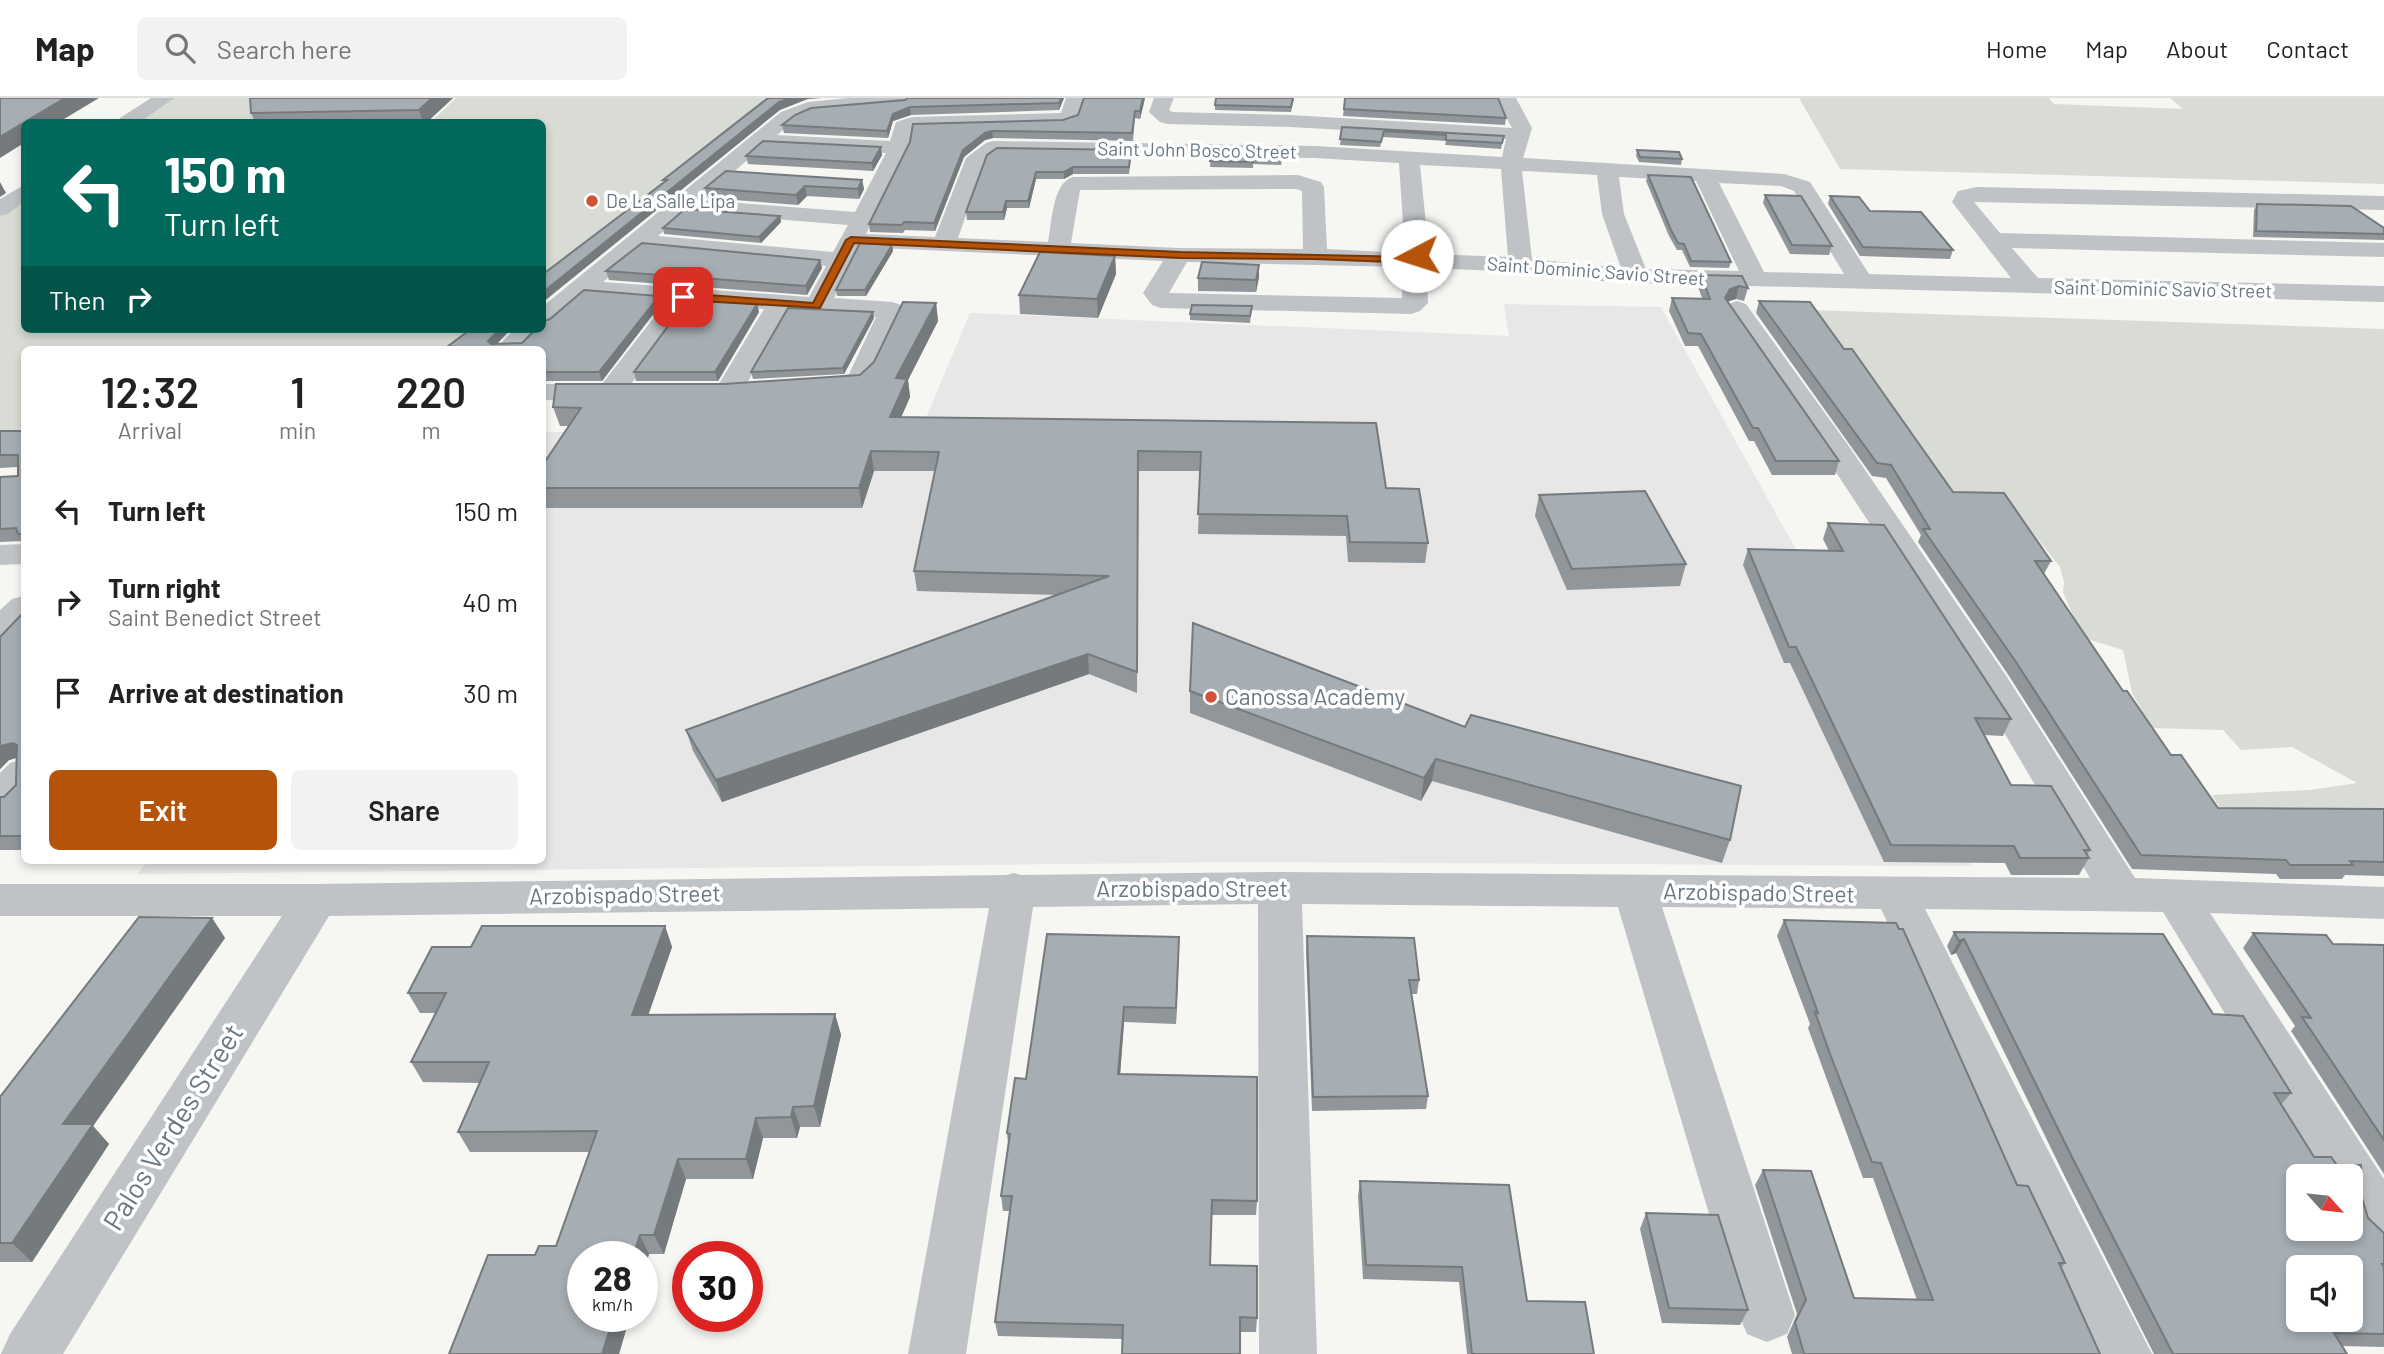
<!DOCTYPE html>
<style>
:root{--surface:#fff;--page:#f2f2f2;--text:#222;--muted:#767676;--line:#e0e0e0;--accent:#b45309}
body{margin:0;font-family:Barlow,sans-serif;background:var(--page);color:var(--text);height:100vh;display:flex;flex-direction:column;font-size:26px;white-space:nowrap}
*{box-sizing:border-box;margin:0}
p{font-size:23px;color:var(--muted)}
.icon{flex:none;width:38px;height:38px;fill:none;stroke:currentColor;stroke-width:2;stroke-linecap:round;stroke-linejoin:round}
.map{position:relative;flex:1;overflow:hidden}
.panel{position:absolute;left:21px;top:248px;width:525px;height:518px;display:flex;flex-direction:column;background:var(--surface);border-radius:10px;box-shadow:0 4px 10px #0003}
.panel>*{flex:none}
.guide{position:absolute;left:21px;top:21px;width:525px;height:214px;border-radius:10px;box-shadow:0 4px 10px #0003;background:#00695c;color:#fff;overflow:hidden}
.needle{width:46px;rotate:117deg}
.tools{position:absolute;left:2286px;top:1066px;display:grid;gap:14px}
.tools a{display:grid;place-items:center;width:77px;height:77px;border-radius:10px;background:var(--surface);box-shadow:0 4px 10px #0003;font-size:35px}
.speed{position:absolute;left:567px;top:1143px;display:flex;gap:14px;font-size:35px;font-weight:700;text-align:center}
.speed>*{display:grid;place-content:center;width:91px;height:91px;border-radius:50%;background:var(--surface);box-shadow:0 4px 10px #0003;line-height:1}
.speed small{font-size:18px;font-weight:400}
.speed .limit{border:10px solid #d22;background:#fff;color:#111}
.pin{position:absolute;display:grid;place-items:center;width:60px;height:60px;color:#fff;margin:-30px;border-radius:14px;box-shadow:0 4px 10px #0006}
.me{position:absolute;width:77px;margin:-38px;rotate:265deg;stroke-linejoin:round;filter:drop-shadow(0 0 5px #0008)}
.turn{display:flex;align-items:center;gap:24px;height:147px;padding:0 28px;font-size:32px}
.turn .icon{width:91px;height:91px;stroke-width:2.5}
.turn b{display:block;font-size:49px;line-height:60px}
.then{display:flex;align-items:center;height:66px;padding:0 28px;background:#0003;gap:14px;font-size:26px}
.eta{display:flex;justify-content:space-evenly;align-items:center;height:119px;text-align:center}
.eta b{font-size:42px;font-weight:600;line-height:49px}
.primary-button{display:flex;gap:14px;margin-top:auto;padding:14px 28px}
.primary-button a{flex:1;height:80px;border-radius:10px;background:var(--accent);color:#fff;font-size:28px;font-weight:600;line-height:80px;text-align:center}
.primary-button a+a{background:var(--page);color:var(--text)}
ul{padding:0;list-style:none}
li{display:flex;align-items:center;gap:21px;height:91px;padding:0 28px}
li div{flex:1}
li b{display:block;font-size:26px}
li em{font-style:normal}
header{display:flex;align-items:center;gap:42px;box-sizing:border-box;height:98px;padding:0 35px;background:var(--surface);border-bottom:2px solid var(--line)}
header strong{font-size:33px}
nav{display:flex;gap:38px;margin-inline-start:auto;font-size:24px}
.search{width:490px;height:63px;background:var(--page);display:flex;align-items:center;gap:18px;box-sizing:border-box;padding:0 24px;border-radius:10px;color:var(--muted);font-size:26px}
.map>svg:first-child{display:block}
.built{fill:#e6e7e6}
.green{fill:#d8dcd4}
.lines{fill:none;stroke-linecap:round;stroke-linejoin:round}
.street{fill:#bfc3c6;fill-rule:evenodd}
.wall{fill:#90969a}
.shaded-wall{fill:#757a7d}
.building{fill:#a7aeb3;stroke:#757a7d;stroke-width:2;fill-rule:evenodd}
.route{fill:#b45309;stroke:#753606;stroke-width:2}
.poi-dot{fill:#d25237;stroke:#fff;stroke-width:2.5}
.labels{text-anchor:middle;stroke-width:7;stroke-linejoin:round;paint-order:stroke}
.far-street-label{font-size:19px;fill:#687781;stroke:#fff}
.far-poi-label{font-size:19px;fill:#687781;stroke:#fff;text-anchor:start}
.poi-label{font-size:23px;fill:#687781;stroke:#fff;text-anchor:start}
.street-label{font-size:23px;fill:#687781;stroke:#fff}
.near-street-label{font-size:28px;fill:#687781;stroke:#fff}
</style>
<header>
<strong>Map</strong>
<div class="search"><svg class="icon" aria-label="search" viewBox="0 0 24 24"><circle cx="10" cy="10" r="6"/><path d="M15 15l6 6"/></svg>Search here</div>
<nav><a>Home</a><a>Map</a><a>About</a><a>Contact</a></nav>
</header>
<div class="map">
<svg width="2384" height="1256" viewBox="0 0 2384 1256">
<rect width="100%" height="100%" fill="#f6f6f3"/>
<path class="built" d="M1504 206 1661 209 1972 768 1239 764 137 776 148 763H542L543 334H920L970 215 1509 238Z"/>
<g class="green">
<path d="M170 0H318L289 24H134Z"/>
<path d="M456 0H772L543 182 542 24H431Z"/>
<path d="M1799 0H2049L2054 6 2183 11 2170 0H2384V86L1840 71Z"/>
<path d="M24 99V231H481L455 252H24V343H0V115Z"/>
<path d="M1809 212 2384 231V718L2224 717 2212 697 2310 692 2357 685 2292 649 2241 652 2223 632 2152 630 2132 595 2123 552 2087 541 2080 534 2063 494 2064 484 2060 469 2010 406 1957 405Z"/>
</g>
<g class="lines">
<g class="street">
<path d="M151 0H174L140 24H117L120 20Z"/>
<path d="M849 0H916L906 6 812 15 795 22 777 37 890 43 896 24 912 19 1061 15 1066 0H1086L1076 23 1063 27 912 31 909 50 866 136 935 139 966 60 986 45 993 43 1315 48 1502 59 1506 41 1290 29 1167 26 1160 24 1149 14 1154 0H1174L1169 12 1172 14 1290 17 1512 30 1496 0H1516L1532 30 1523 60 1784 76 1810 84 1869 176 2011 180 1952 104 1958 93 1977 89 2384 98V112L1974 104 2000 135 2384 145V159L2012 150 2038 180 2384 188V204L1636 185 1567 181 1521 174 1427 170 1428 205 1420 213 1411 216 1161 210 1152 207 1143 195 1163 163 859 149 834 200 892 204 901 207 905 212 875 281C863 299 829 300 810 295L806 289 810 283 849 276 876 219 789 212 742 294 738 300 728 302 718 300 714 294 764 211 691 205 620 301 610 303 542 302V286H602L666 204 586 198 551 228 543 230 544 231 523 252H494L515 231H542V209L781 14 808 4ZM765 47 772 49 886 55 855 114 701 102ZM997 55 1315 60 1399 65 1405 155 1327 151 1324 89 1321 84 1298 77 1073 79C1052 85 1052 125 1048 144L958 140 985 63ZM1420 67 1501 71 1508 159 1429 156ZM1522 73 1597 77 1602 116 1621 170 1532 161ZM1619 79 1696 83 1739 173 1646 171 1624 116ZM1719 85 1781 88 1794 93 1844 176 1764 174ZM1296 91 1302 93 1303 151 1179 150 1071 145 1080 92ZM686 114 848 127 833 154 658 138ZM643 151 826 168 809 199 603 184ZM1187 164 1403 169 1402 200 1169 195Z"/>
<path d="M24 87V104L8 116 0 118V101Z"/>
<path d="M1737 203 1746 206 1848 347 2007 579 2135 780 2384 789V821L2210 815 2384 1081V1153C2346 1138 2350 1114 2350 1078H2324L2163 814 1925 811 2152 1256H2093L1881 811 1662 809 1795 1217 1787 1236 1767 1244 1747 1236 1739 1217 1618 809 1302 806 1317 1256H1259L1258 806 1033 809 966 1256H908L989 810 329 818 63 1256H1L10 1236 282 818H0V786H316L1006 777 1014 775 1021 777 1280 774 2090 780 1976 587 1822 353 1724 211 1728 206Z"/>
<path d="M24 446V466L0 467V447Z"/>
<path d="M24 498V527L13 540 0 543V512L12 501Z"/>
<path d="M24 661V699L14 710 0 714V675L10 665Z"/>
</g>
</g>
<g class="wall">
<path d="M453 0 427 24H255L251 15Z"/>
<path d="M908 0H1064L1059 12 911 17 893 23 888 40 784 35 782 27 905 2Z"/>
<path d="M1145 0 1140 21 1135 20 1133 43 993 40 985 42 964 59 935 133 905 132 903 135 870 134 869 126 910 44 1063 22 1078 17Z"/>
<path d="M1294 0 1291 14 1215 12V7Z"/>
<path d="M1345 0 1506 20 1505 27 1343 18Z"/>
<path d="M1342 29 1504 38 1501 51 1445 47 1446 43 1383 39 1380 49 1340 47Z"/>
<path d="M997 50 1131 60 1129 76H1073L1064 81H1036L1029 110H1007L1004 122H967L966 114Z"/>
<path d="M1637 52 1682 61 1681 67 1639 64 1636 58Z"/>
<path d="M1211 55 1282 56V62L1281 67 1253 66V70L1210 69Z"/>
<path d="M882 57 873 73 748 66 746 58Z"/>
<path d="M1648 77 1731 164 1729 170 1690 169 1682 152H1677L1669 138 1646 83Z"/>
<path d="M862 82 864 91 859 101 807 98 798 107 708 100 705 90Z"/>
<path d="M1765 97 1832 148 1829 157 1790 156 1763 105Z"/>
<path d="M1830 98 1870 113 1953 152 1950 161 1860 158 1828 106Z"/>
<path d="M2257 106 2384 130V142L2253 139 2254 112Z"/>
<path d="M780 118 781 124 761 145 664 136 663 130Z"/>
<path d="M892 147 893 153 866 198H837L836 192Z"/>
<path d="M1115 158 1116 176 1098 220 1020 216 1019 197Z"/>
<path d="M820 162 822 170 807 197 609 182 606 173Z"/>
<path d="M1259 167V179L1256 194 1198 193V180Z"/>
<path d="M1701 177 1748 190 1744 203 1736 201 1727 203 1839 363 1835 377H1772L1754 343H1749L1698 248H1685L1669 213 1672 200H1702L1698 189Z"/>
<path d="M1759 203 1844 251 1953 394 2051 463 2044 476 2123 593 2171 657 2218 710 2384 711V778L2345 777 2342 781H2280L2276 776 2132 771 2009 578 1918 444 1921 437 1886 380 1872 378 1756 215Z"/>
<path d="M936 205 938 223 908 282 910 299 901 319 1376 325 1386 390 1428 445 1425 465 1348 464 1346 438 1198 436 1200 373H1138L1137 595 1089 576 722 704 693 653 686 632 1057 497 917 493 914 473 935 373H874L862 410H542V368L569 328H560L553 309 724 286 860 277Z"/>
<path d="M661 206 602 283H542V252H443L511 231 497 246 522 245Z"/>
<path d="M757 206 759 214 718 283H636L634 274Z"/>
<path d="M1252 208 1250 225 1190 222V216Z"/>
<path d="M874 220 844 276 753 281 751 274Z"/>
<path d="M0 333H24V446L23 443 0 444V379L18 378V369L0 370Z"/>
<path d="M1539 397 1686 466 1680 488 1567 492 1535 418Z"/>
<path d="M1828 425 2011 621 2003 638 1984 637 2011 687 2090 752 2087 757 2089 760 2079 777H2011L2005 765 1884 764 1790 565H1784L1743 467 1748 451 1829 453 1823 441Z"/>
<path d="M24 514V752H0V699H4L16 687V660L9 662 0 671V539Z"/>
<path d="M1190 593 1730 742 1722 765 1432 683 1421 703 1190 615Z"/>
<path d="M212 820 225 840 93 1028 109 1046 32 1164H0V999Z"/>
<path d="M1784 822 2017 1087 2065 1165 2061 1170 2100 1256H1792L1787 1239 1797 1216 1755 1087 1763 1072 1854 1200 1917 1202 1873 1080H1863L1808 930 1810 926 1777 838Z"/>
<path d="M482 828H665L672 849 648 917 835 916 841 937 820 1029H800L797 1040H763L753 1081H686L664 1156H649L642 1180V1158H583V1218H630L619 1256H449L488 1157H535L539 1148H556L590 1054H470L458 1034 480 985 423 984 411 964 435 915H420L408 895 432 849H471Z"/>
<path d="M1954 834 2213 916 2291 995 2281 1007 2314 1059 2362 1100 2368 1120 2384 1135V1249L2342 1248 2347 1256H2154L2064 1077 1956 855 1951 857 1947 848Z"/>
<path d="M2253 835 2333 846 2384 847V1076L2291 933 2295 928 2243 850Z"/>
<path d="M1307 838 1419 882 1417 896H1412L1428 998 1426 1011 1312 1013 1306 852Z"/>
<path d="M1179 839 1176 926 1124 924 1120 976 1257 1103 1256 1117H1212L1210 1167 1257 1220 1256 1234H1240L1122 1241 998 1238 995 1224 1010 1113H1003L1001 1098 1008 1046 1007 1035 1026 981Z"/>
<path d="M1360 1083 1527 1203 1594 1256H1467L1459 1184 1363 1181 1358 1098Z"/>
<path d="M1646 1115 1748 1212 1740 1227 1662 1225 1640 1131Z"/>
</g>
<g class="shaded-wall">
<path d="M65 0H99L59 24H24V45L0 60V39Z"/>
<path d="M432 0H453L427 24H423L419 12Z"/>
<path d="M791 0H822L808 1 780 12 542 205V195L779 4Z"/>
<path d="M1061 0H1064L1059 12V5Z"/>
<path d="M1143 0H1145L1140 21V13Z"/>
<path d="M910 9 911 17 893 23 888 40 887 33 893 16Z"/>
<path d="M992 33 993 40 985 42 964 59 935 133 934 125 963 52 985 35Z"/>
<path d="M881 49 882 57 873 73 872 65Z"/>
<path d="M1073 69V76L1064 81V74Z"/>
<path d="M1036 74V81L1029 110 1028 103Z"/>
<path d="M862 82 864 91 859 101 858 91Z"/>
<path d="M0 84 6 95 0 99Z"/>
<path d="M805 88 807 98 798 107 796 97Z"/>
<path d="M1006 103 1007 110 1004 122 1003 114Z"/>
<path d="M780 118 781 124 761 145 759 139Z"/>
<path d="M892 147 893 153 866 198 865 192Z"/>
<path d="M1115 158 1116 176 1098 220 1097 201Z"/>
<path d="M820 162 822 170 807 197 806 188Z"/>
<path d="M1259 167V179L1256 194V182Z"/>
<path d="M1739 188 1736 201 1727 204 1725 200 1730 191Z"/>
<path d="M659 198 661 206 602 283 599 274Z"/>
<path d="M936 205 938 223 908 282 910 299 893 338 890 319 896 280Z"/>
<path d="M757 206 759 214 718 283 715 274Z"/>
<path d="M873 214 874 220 844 276 843 270Z"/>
<path d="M500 231H511L491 252 488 243Z"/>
<path d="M871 353 874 373 862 410 859 390Z"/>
<path d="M1088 556 1089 576 722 704 716 682Z"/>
<path d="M13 645 23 658 9 662 0 671V648Z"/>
<path d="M1436 661 1432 683 1421 703 1424 680Z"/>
<path d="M212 820 225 840 93 1028 109 1046 32 1164 12 1145 63 1026Z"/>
<path d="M665 828 672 849 641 938 632 917Z"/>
<path d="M1179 839V854L1176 926V910Z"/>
<path d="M1964 841 1956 855 1951 857 1959 843Z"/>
<path d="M1124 909V924L1119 991 1118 976Z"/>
<path d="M835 916 841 937 820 1029 814 1008Z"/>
<path d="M793 1009 800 1029 797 1040 791 1019Z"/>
<path d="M756 1020 763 1040 753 1081 746 1061Z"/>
<path d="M678 1061 686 1081 664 1156 654 1137Z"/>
<path d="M640 1137 649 1156 642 1180V1158H633Z"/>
<path d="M614 1218H630L619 1256H602Z"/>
</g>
<g class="building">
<path d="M0 0H65L0 39Z"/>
<path d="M250 0H432L419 12 251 15Z"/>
<path d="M768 0H791L779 4 542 195V177L667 82H663Z"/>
<path d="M908 0H1061L1059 5 910 9 893 16 887 33 782 27 795 17 811 10 905 2Z"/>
<path d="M1084 0H1143L1140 13H1135L1132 35 992 33 985 35 963 52 934 125 904 124 902 127 869 126 910 44 913 26 1063 22 1078 17Z"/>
<path d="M1216 0H1293L1291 9 1215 7Z"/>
<path d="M1345 0H1498L1506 20 1344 11Z"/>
<path d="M1342 29 1504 38 1502 45 1446 42V37L1384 33 1381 44 1340 41Z"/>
<path d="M763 43 881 49 872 65 746 58Z"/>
<path d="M997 50 1131 52 1129 69H1073L1064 74H1036L1028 103H1006L1003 114H966L987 57Z"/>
<path d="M1637 52 1679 54 1682 61 1640 59Z"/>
<path d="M1211 55 1282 56 1281 61 1253 60V64L1210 63Z"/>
<path d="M726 73 862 82 858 91 805 88 796 97 705 90Z"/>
<path d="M1648 77 1691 79 1731 164 1691 163 1684 146 1678 145 1671 132Z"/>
<path d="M1765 97 1801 98 1832 148 1792 147Z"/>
<path d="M1830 98 1859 99 1870 113 1921 114 1953 152 1863 149Z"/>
<path d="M2257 106 2351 108 2384 130V136L2256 133Z"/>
<path d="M685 111 780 118 759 139 663 130Z"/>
<path d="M642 145 820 162 806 188 606 173Z"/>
<path d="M860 145 892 147 865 192H836Z"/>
<path d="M1040 154 1115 158 1097 201 1019 197Z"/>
<path d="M1202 164 1259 167 1256 182 1198 180Z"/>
<path d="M1701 177 1742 178 1748 190 1739 188 1730 191 1725 200 1839 363H1776L1758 330H1753L1701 236 1688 235 1672 200 1710 201Z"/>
<path d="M584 192 659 198 599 274H542V252H443L471 231H500L488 243 491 246 522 245 536 231H542V224L544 223 550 221Z"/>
<path d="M689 200 757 206 715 274H634Z"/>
<path d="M1759 203 1810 204 1844 251H1852L1953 394 2004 395 2051 463H2035L2123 593H2127L2171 657H2181L2218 710 2384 711V764L2350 763 2353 767H2290L2286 762 2141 757 2016 564 1923 431H1930L1891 367 1877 365Z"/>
<path d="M903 204 936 205 896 280 907 281 890 319 1376 325 1386 390 1419 391 1428 445 1350 444 1347 418 1198 416 1201 354 1138 353 1137 574 1088 556 716 682 686 632 1109 478 914 473 939 354 871 353 859 390H542V368L581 310 553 309 556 286H724L860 277 874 264Z"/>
<path d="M1192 207 1252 208 1250 218 1190 216Z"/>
<path d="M788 210 873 214 843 270 751 274Z"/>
<path d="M0 333H24V436H18L16 430 0 431V379L18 378V357H0Z"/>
<path d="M1645 393 1686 466 1572 471 1539 397Z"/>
<path d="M1828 425 1884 427 2011 621 1975 620 2011 687 2051 688 2090 752H2084L2089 760H2020L2014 748 1891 747 1796 549H1789L1748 451 1843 453Z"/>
<path d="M24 514V738H0V699H4L16 687 17 647 13 645 0 648V539Z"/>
<path d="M1193 525 1465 629 1471 617 1741 688 1730 742 1436 661 1424 680 1190 593Z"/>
<path d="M139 819 212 820 63 1026H93L12 1145H0V999Z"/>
<path d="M1784 822 1896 825 1899 831H1903L2017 1087 2028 1088 2065 1165H2059L2100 1256H1804L1795 1224 1806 1202 1763 1072 1811 1073 1854 1200 1933 1202 1881 1065 1872 1064 1830 956 1815 914 1818 915Z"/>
<path d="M482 828H665L632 917 835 916 814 1008 793 1009 791 1019 756 1020 746 1061H678L654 1137H640L633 1158H583V1218H614L602 1256H449L488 1157H535L539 1148H556L597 1033 458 1034 489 964H411L446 895H408L432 849H471Z"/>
<path d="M1954 834 2163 836 2213 916 2243 918 2291 995H2274L2314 1059H2331L2337 1067H2361L2362 1100 2368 1120 2384 1135V1166H2382L2384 1169V1236L2334 1235 2347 1256H2173L2074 1063 1964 841 1959 843ZM2298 1078H2350V1130H2298ZM2298 1169H2350V1222H2298Z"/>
<path d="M2253 835 2326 837 2333 846 2384 847V1042L2302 919 2311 920Z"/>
<path d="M1047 836 1179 839 1176 910 1124 909 1118 976 1257 979V1103L1212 1102 1210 1167 1257 1168V1220L1240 1219V1256H1122L1123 1227 995 1224 1012 1098H1001L1010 1036 1007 1035 1015 980 1026 981Z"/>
<path d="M1307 838 1414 840 1419 882H1409L1428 998 1313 999Z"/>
<path d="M1360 1083 1509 1087 1527 1203 1585 1204 1594 1256H1472L1462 1169 1366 1167Z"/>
<path d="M1646 1115 1718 1117 1748 1212 1669 1210Z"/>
</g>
<path class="route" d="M851 139 1180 154 1412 159 1417 155 1422 158 1420 165H1416L1315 161 1180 160 854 145 820 210 683 202 678 199 683 195 813 205 846 142Z"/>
<g class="poi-dot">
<circle cx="592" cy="103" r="7"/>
<circle cx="1211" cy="599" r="7"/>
</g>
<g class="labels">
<g class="far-street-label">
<text transform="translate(1197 52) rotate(1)" y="7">Saint John Bosco Street</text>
<text transform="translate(1596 173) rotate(4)" y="7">Saint Dominic Savio Street</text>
<text transform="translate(2163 191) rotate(1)" y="7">Saint Dominic Savio Street</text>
</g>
<g class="far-poi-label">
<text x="606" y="110">De La Salle Lipa</text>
</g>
<g class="poi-label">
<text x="1225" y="607">Canossa Academy</text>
</g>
<g class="street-label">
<text x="1192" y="799">Arzobispado Street</text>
<text transform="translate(1759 795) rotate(1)" y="8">Arzobispado Street</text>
<text transform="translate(625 797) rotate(-1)" y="8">Arzobispado Street</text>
</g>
<g class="near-street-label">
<text transform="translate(173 1029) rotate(-58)" y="10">Palos Verdes Street</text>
</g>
</g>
</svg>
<div class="tools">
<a><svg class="needle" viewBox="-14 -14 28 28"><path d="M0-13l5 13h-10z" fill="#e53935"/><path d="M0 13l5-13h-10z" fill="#767676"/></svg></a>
<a><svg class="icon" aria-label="sound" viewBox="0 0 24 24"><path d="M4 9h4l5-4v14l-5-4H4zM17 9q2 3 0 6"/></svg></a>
</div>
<div class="speed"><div>28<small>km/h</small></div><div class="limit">30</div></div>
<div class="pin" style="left:683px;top:199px;background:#d93025"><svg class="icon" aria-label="arrive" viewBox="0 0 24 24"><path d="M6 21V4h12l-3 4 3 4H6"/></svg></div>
<svg class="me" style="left:1417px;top:158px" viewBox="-20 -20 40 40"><circle r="19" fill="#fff"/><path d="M0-13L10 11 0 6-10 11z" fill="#b45309"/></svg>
<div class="guide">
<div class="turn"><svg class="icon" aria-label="left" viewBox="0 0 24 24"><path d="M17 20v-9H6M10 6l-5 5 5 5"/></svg><div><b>150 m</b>Turn left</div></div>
<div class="then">Then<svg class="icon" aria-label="right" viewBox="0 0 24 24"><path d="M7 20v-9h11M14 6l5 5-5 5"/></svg></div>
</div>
<section class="panel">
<div class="eta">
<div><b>12:32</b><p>Arrival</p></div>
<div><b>1</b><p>min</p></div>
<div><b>220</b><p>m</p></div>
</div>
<ul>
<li><svg class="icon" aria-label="left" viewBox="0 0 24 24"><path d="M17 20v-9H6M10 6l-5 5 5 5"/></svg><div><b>Turn left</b></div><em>150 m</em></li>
<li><svg class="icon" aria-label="right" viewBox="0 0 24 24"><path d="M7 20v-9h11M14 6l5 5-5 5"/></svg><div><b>Turn right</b><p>Saint Benedict Street</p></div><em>40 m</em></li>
<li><svg class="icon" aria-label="arrive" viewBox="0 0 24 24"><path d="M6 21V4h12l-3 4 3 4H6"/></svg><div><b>Arrive at destination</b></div><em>30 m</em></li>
</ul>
<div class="primary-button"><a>Exit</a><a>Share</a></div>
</section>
</div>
